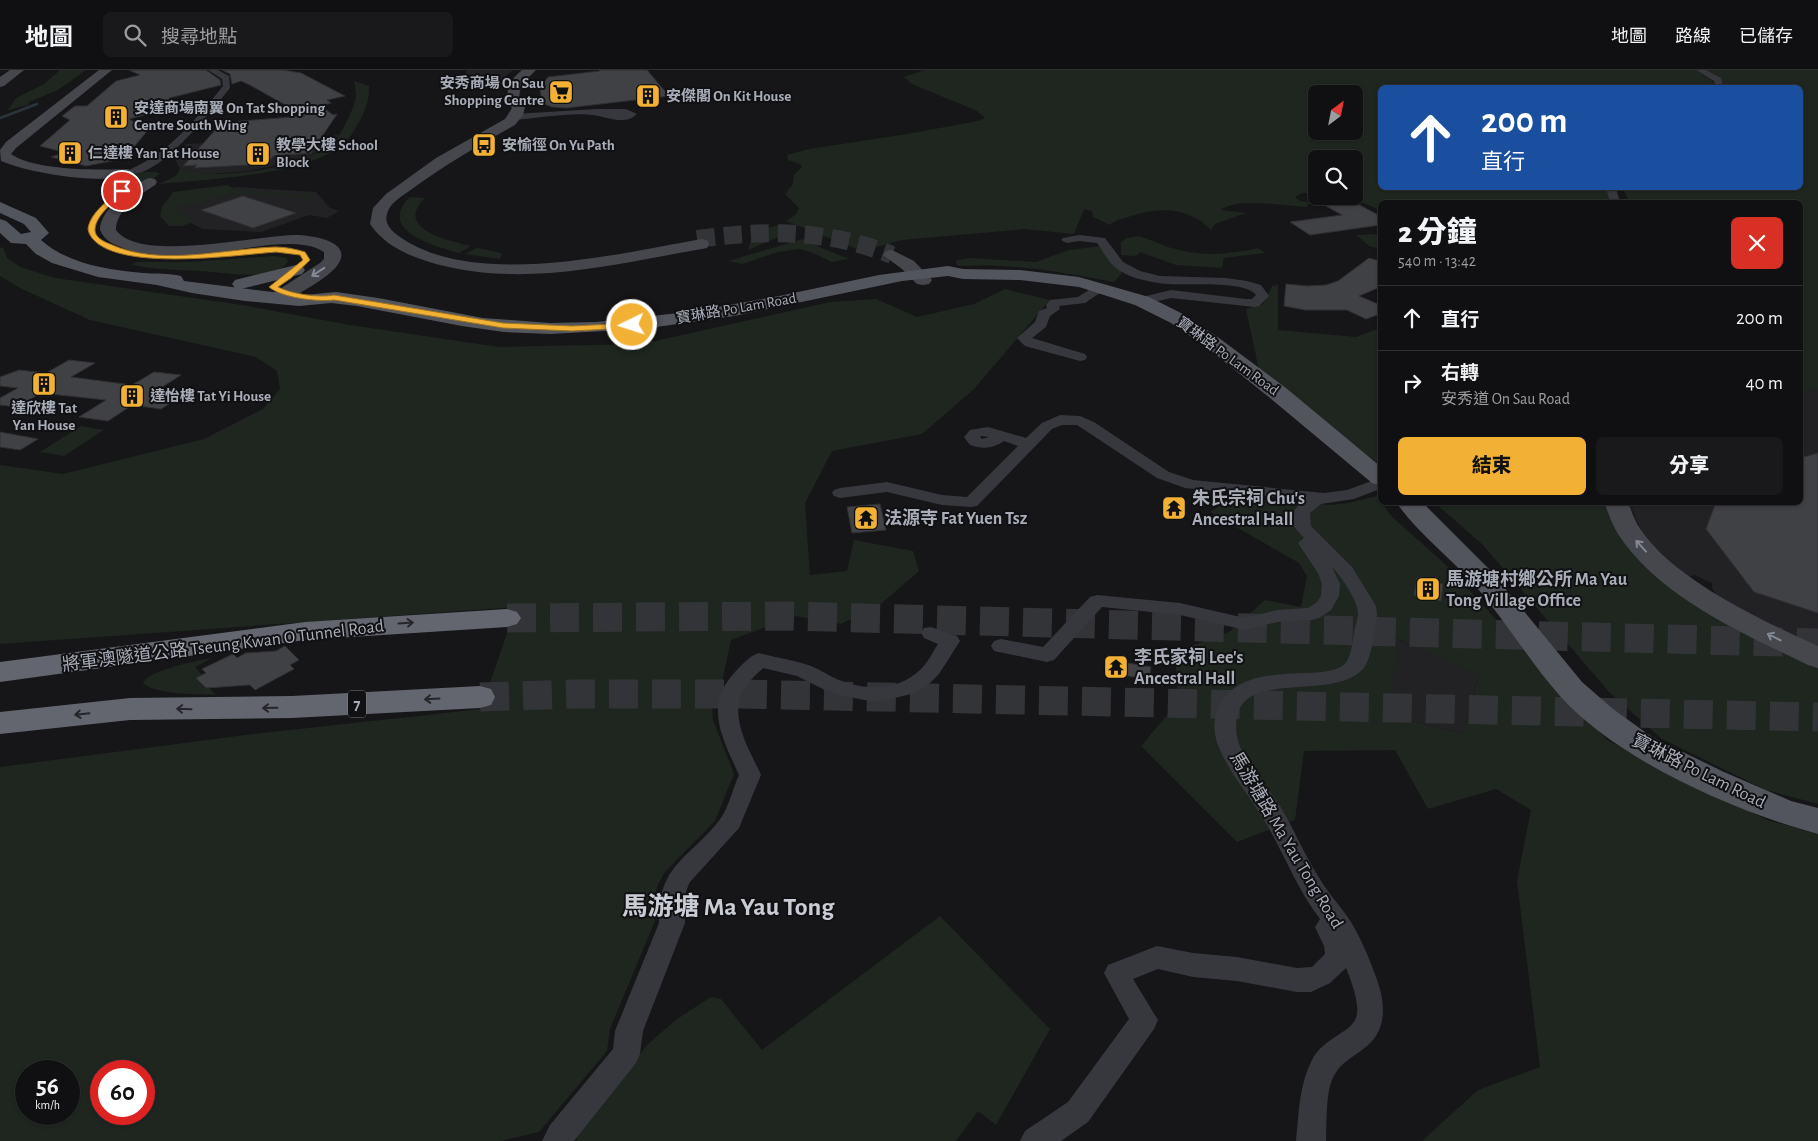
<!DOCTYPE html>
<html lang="zh-TW">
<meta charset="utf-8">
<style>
:root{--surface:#101012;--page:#19191b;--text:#f1f3f6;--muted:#9c9d9f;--line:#303032;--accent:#f2b134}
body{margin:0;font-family:"Alegreya Sans","Noto Sans TC",sans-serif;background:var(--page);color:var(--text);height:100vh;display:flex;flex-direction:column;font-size:19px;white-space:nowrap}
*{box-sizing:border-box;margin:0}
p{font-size:16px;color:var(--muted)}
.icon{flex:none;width:28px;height:28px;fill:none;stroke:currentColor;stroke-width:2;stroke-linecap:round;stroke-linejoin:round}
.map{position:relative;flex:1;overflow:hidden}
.drawer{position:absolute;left:1378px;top:130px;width:425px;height:305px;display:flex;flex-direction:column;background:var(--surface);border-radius:8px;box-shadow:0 1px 4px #0004,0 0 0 1px var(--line)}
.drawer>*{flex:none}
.banner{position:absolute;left:1378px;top:15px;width:425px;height:105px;border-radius:8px;box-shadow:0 1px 4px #0004,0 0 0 1px var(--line);background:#1a4fa0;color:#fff;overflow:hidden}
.needle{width:32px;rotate:32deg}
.tools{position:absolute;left:1308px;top:15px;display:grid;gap:10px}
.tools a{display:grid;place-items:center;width:55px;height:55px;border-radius:8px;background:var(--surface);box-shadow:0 1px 4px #0004,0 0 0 1px var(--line);font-size:25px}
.speed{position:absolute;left:15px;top:990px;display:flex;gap:10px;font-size:25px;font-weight:700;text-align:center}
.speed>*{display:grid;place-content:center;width:65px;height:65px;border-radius:50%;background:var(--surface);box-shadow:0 1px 4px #0004,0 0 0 1px var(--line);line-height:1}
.speed small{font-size:12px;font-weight:400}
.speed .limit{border:8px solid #d22;background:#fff;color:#111}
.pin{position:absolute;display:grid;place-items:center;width:42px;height:42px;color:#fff;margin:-21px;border:2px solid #fff;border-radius:50%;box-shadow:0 1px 5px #0007}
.me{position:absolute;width:55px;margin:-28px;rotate:266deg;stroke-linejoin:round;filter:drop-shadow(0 0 4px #0008)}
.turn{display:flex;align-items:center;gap:18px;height:105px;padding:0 20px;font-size:22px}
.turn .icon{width:65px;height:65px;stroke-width:2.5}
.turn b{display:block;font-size:35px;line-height:42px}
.round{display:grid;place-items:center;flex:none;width:52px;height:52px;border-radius:8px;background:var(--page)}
.summary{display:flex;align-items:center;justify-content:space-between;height:85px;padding:0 20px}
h1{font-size:30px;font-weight:800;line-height:38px}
.primary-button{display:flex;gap:10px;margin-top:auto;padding:10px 20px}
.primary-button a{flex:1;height:58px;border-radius:8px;background:var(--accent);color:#111;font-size:20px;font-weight:800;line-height:58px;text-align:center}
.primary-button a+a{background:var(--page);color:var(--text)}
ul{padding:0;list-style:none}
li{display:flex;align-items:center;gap:15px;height:65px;padding:0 20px;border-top:1px solid var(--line)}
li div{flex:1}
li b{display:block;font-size:19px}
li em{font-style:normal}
header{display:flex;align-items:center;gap:30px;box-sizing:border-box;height:70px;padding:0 25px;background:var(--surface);border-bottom:1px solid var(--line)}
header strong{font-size:24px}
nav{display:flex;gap:28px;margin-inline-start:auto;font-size:18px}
.search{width:350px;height:45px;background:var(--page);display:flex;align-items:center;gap:12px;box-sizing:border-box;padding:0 18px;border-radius:8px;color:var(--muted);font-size:19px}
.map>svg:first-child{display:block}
.built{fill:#222225}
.green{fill:#1e261f;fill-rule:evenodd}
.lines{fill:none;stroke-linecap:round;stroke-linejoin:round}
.stream{stroke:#2c353c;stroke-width:2.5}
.building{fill:#404145;stroke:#303034}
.secondary-tunnel{stroke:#333438;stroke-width:18;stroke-dasharray:18 9;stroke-linecap:butt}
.highway-tunnel{stroke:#333438;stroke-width:29;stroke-dasharray:29 14;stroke-linecap:butt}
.street{fill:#37383d;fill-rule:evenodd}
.secondary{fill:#45474d;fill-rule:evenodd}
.primary{fill:#53555c;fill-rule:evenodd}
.highway{fill:#63666e;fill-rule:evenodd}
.oneway{stroke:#858993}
.oneway2{stroke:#26262a}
.route{fill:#f2b134;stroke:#9d7322}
.labels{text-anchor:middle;stroke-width:4;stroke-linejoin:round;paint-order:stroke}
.far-poi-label{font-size:15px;font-weight:bold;fill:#a8adb8;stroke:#111113;text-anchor:start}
.far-street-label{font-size:15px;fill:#a8adb8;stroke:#111113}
.shield{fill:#111113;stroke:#7b7e86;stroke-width:1}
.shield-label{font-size:16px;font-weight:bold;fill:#a8adb8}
.poi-label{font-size:18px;font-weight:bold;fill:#a8adb8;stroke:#111113;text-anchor:start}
.street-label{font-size:18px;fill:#a8adb8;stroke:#111113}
.near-district-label{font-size:26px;font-weight:bold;fill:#c9ccd4;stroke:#111113}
</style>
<header>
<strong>地圖</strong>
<div class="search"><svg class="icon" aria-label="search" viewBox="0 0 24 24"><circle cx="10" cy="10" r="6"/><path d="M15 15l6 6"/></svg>搜尋地點</div>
<nav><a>地圖</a><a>路線</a><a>已儲存</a></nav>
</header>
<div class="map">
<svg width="1818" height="1071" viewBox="0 0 1818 1071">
<rect width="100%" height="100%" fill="#161618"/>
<g class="built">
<path d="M467 0H513L496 14 451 16 450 11 465 4Z"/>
<path d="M339 65 331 74 309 86 291 92 248 101 211 104 192 103 180 99 175 89 186 74Z"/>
<path d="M236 117 316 122 330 138 339 141 327 148 309 145 261 162 203 159 162 140Z"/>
<path d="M1800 319 1818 321V580L1765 554 1716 525 1712 518V513L1694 505 1687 507 1644 467 1629 433 1800 432Z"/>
<path d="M1396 569 1479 604 1463 664 1391 646Z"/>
</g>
<g class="green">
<path d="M60 0H86L58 20 29 32 28 35 8 40 16 28 44 14Z"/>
<path d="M925 0H1696L1713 11 1715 17 1380 18V118H1613L1618 132H1380V140L1347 126H1354V89H1316V123H1302L1295 127 1300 131 1310 132 1307 137C1287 136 1236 127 1221 140L1246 143 1215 154 1211 160C1188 136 1157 137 1128 147 1122 149 1115 150 1110 155L1093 147 1092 141 1084 139 1074 164 1025 159 902 170 862 181 786 151 796 144 799 138 785 124 793 114 794 105 802 97 800 94 788 90 787 85 809 79 907 64 978 51 985 48 977 41 912 14 904 7ZM1316 24H1354V61H1316Z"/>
<path d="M1704 0H1818V321L1800 319V132H1629L1623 118H1800V18L1724 17C1721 6 1713 4 1704 0Z"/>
<path d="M354 11 369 16C370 29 365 41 359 52 356 57 353 63 349 68 318 106 206 109 159 114L176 106 180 99C217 112 306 98 335 71 341 65 356 34 356 26 356 21 355 16 354 11Z"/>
<path d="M141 102H156L160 104C151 112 133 115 123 110L130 104Z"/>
<path d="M228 115 236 120 304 124 310 126 307 132 297 126 233 123 193 135 185 134 173 138 193 152 182 156H169L160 146 162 137 173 122Z"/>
<path d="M410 127 425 128C393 159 450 171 471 176L459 183C434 176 376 160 410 127Z"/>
<path d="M782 154 797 159 748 180 754 162Z"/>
<path d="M1380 164V179L1369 176 1356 165Z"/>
<path d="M1139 166C1149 169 1158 173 1168 177 1198 187 1228 185 1258 178L1265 183 1224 188 1222 198 1176 195 1140 182 1136 186 1121 185V172L1127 168Z"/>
<path d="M803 169 816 172 819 177 849 189 832 192 813 183 800 179 778 182 742 194 728 191Z"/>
<path d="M1101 176 1122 203 1114 212C1062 202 1012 193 959 196L956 194 957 190 970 188 1036 192 1069 180Z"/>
<path d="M3 177 7 188 20 197 55 208 242 235 350 255 499 277 642 274 830 232 876 229 917 247 974 234 1005 219 1050 230 973 320 922 364 832 381 805 433 810 505 847 501 854 470 913 481 919 501 882 533 841 554 795 546 731 570 722 612 712 636 713 650 734 704 715 751 664 803 657 817 653 834 655 851 610 959 607 981 539 1062 501 1071H0V697L253 664 481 639 516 537 0 574V395L63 404 204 369 263 339 280 319 277 301 256 287 90 250 22 219 0 206V178ZM26 1001H69V1044H26ZM101 1001H144V1044H101Z"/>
<path d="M477 178 501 183 502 184 500 189 465 184Z"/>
<path d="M275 186 286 188 288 191C278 213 220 202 200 201 176 200 154 199 131 195L136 192H187Z"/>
<path d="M1278 215V260L1356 267 1380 258V395L1259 300 1246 239 1263 234 1272 216Z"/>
<path d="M81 356 104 360 64 386 40 382Z"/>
<path d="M1198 422 1209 425 1331 435 1347 433 1377 426 1380 432 1382 433 1392 447 1444 493 1607 670 1767 750 1818 764V1071H1422L1478 1020 1540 997 1517 811 1531 740 1496 719 1428 739 1395 680 1304 681 1295 750 1237 772 1141 676 1178 632 1175 582 1229 562 1265 530 1301 537 1307 506 1299 493 1210 442 1221 435ZM1417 508 1443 514 1441 531 1414 525ZM1397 569 1479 605 1463 664 1391 646Z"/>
<path d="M1435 433H1604L1609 446 1623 469 1818 596V734L1766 720 1662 669 1609 622 1483 475Z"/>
<path d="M214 587 195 597 202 605 196 608 205 618H209L216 625C199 624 155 625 143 613 150 599 199 591 214 587Z"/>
<path d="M940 846 1050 959 996 1055 978 1041 956 1071H576L580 1058 647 975 677 949 711 927 721 929 762 980Z"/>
</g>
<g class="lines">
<path class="stream" d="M0 48 37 34"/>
</g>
<g class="building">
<path d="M129 0H206L220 10 221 15 169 28 175 32 141 41 148 44 129 49 148 60 133 78 109 86 122 89 86 96 51 87 63 83 60 82H63L40 76 70 50 62 46 75 36H87L116 11 140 5Z"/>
<path d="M222 0H283L301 3 345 26 327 30 331 33 321 36 333 45 337 44 311 83 273 86 267 94 194 98 197 95 183 96 218 57H225L229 52 305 46 248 14 241 11 232 14 230 4Z"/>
<path d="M599 0H647L669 26 654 28 658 33 639 35 635 30 566 38 552 37 542 33 540 18 548 7 600 1Z"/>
<path d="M243 126 296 143 253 158 201 140Z"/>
<path d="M1354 132 1380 146V155L1310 165 1290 152 1342 145 1326 136Z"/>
<path d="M1369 188 1380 191V217L1359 226 1380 235V244L1366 249 1347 240H1305L1284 236 1286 214 1307 216 1326 215 1338 211Z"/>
<path d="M69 290 95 293 71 307 132 315 154 302 181 305 159 319 186 323 161 339 132 335 108 351 79 347 106 330 41 323 17 337 0 335V328L18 318 0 316V307L19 300 46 303Z"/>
<path d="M0 362 38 369 20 380 0 377Z"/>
<path d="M1818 383V543L1754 522 1706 459 1716 432H1800V388Z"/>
<path d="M880 434 886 460 852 463 847 437Z"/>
<path d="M1417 508 1443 514 1441 531 1414 525Z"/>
<path d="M285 576 299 590 290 595 294 599 255 620 250 615 206 618 196 608 206 603 202 599 233 584 237 588 246 583 276 581Z"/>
<path d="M1111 590 1151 597 1149 610 1108 602Z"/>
</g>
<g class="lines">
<path class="secondary-tunnel" d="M697 169C766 160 826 159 892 185"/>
<g class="highway-tunnel">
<path d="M507 548 787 546 1818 573"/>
<path d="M480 627 574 624H738L1818 647"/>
</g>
<g class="street">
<path d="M208 0H218L229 6 230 18C214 38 158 109 131 103V99C170 82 197 48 223 16L222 9Z"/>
<path d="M1696 0H1706L1721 8 1724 18H1716L1714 11Z"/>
<path d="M596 39H626L637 44C625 56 608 47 593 45 572 42 537 48 515 50L511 47 515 44Z"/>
<path d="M1606 118H1616L1620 132H1610Z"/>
<path d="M1079 165 1105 168 1123 192 1140 201 1160 206 1226 208 1247 211 1261 215 1269 226 1259 236 1255 237 1171 228 1142 235 1138 234 1136 231 1138 228 1171 220 1246 229H1252L1256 225C1244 209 1180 217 1159 213 1145 211 1127 207 1116 198 1108 192 1103 181 1097 173L1079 171 1067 173 1061 170 1063 168Z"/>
<path d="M1100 213 1106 217 1104 220 1085 233 1059 236 1060 239 1050 246 1046 257 1032 268 1085 284 1087 287 1085 290 1080 291 1025 276 1017 268 1035 252 1039 241 1047 238 1046 235 1050 230 1078 227Z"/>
<path d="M1060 345 1080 346 1094 352 1169 402 1193 410 1324 423 1347 420 1380 408V419L1354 429 1321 434 1310 443 1311 456 1352 497 1376 536 1377 544C1375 557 1372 589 1363 599 1335 631 1245 600 1237 647 1230 682 1263 709 1280 736 1294 759 1304 784 1318 806 1327 822 1339 834 1349 849 1360 866 1369 888 1376 907 1386 933 1388 962 1363 979 1353 987 1341 993 1335 1004 1325 1019 1327 1053 1326 1071H1296C1299 1043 1299 1014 1313 988 1318 979 1326 973 1335 967 1342 962 1351 958 1355 950 1362 938 1351 910 1346 898L1330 913 1311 922H1297L1237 911 1193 907 1158 899 1133 909 1158 950 1154 959 1088 1052 1061 1071H1020L1025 1061 1068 1032 1129 949 1104 903 1108 895 1157 876 1193 883 1237 887 1297 898 1312 897 1325 884 1324 876 1315 857 1320 849C1296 818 1284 783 1264 750 1249 725 1229 703 1218 675 1214 665 1213 652 1217 642 1238 582 1330 618 1347 591 1352 583 1353 567 1355 558 1356 553 1358 548 1358 543 1358 531 1341 506 1332 497L1340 514 1339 526 1331 540 1319 548 1312 550 1277 552 1245 560 1180 545 1102 537 1054 590 1047 592 994 581 991 576 994 571 1001 569 1043 577 1090 527 1097 525 1180 533 1245 548 1277 540 1308 538 1317 532 1321 526 1322 514 1318 503 1298 473 1304 468 1294 457 1293 442 1303 430 1185 418 1157 408 1077 355H1062L1052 359 977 436 971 437 942 435 887 422 840 428 834 426 832 423 834 420 840 418 887 412 942 425 967 427 1018 376 1004 371C993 379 982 379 970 375L964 367 970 360 988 357 1026 368 1042 353ZM981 366 989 367 982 369 980 367Z"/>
<path d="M931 557 957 566 960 571 939 604 926 617 915 623 883 631H870L844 626 825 620 797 606 763 598C756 605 745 614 741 624 731 651 750 681 761 705L739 758 690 812C683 825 684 839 685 853L643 961 640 984 636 993 574 1071H542L550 1055 613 979 615 961 659 853C657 794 691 788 721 748 729 736 733 718 739 705 723 669 703 636 735 602 743 594 749 586 759 583 776 588 794 590 811 596 821 600 829 606 839 610 866 621 899 621 921 599 928 592 933 582 938 574L924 568 921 563 924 558Z"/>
</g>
<g class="secondary">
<path d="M10 0H24L4 16 0 17V7Z"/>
<path d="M99 0H112L16 78 11 84C35 101 98 100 127 99L132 100 134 103 132 106C99 114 32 104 1 91L0 80 6 72Z"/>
<path d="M522 0H536C526 11 517 15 520 32L525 37 523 45 515 55C479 75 445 95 412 119 404 125 393 131 389 139 382 152 390 160 400 167 474 219 618 184 701 169L707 170 709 174 707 178C687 182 667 185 647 189 577 202 507 213 436 194 409 186 386 177 370 154L373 138 386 124 436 88 505 49 512 38 508 34C505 19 511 9 522 0Z"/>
<path d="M150 108 155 109 157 112 155 115C141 124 115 141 116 160 140 194 260 164 299 165 316 166 356 173 336 197 325 210 300 222 286 232L279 234 272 232 270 228 272 224 320 193 324 189V182C297 164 235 182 203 185 177 188 148 188 123 178 113 174 105 171 100 160 99 141 133 112 150 108Z"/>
<path d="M892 180 914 191 932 210 929 214 923 215 917 214 902 199 883 185 886 181Z"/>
<path d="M1604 432H1628C1632 442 1635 452 1641 460 1676 511 1763 551 1818 576V598L1808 595C1742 563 1659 527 1618 464 1612 454 1608 443 1604 432Z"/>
</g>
<g class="primary">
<path d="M0 132 36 148 49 163 41 170C68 194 108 200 143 203 155 204 169 203 181 206L184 211 192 212 281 223 304 225 336 222 378 228 483 248 550 253 596 252 688 242 779 226 879 205 948 196 963 199 1020 200 1079 207 1149 227 1185 245 1219 268 1286 318 1380 396V415L1372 413 1270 328 1205 276 1171 253 1135 235 1079 217 1020 210 963 209 948 206 902 211 734 246 642 259 550 264 504 262 462 256 357 236 331 233 299 236 245 231 192 223 157 215 98 207 52 193 36 184 26 174 11 173 0 163V149L6 151 21 164 31 162 24 154 0 143Z"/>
<path d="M296 195 302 196 305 200 302 204 241 219 235 218 232 214 235 210Z"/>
<path d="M1396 432H1422L1491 501 1582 612 1613 639 1652 667 1724 702 1791 731 1818 738V764C1736 742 1617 690 1560 626 1528 590 1504 548 1472 512 1449 487 1415 460 1396 432Z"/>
</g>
<g class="highway">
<path d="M507 539 517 542 521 548 517 554 507 557 305 570 0 612V592L305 552Z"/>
<path d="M480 616 491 619 495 627 491 635 480 638 292 648 130 650 0 664V642L130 628 292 626Z"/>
</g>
</g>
<defs><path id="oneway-shaft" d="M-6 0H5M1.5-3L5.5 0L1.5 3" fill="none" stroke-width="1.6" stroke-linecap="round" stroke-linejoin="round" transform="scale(1.25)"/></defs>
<g class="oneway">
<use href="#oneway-shaft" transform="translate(318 202) rotate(147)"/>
<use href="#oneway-shaft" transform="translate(1641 476) rotate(-132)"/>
<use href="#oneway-shaft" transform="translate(1774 567) rotate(-153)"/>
</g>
<g class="oneway2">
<use href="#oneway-shaft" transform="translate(406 553) rotate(-4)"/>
<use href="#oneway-shaft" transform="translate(432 629) rotate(177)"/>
<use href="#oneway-shaft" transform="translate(270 638) rotate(179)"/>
<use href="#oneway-shaft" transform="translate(184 639) rotate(-178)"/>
<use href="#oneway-shaft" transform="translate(82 644) rotate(174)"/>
</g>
<path class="route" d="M120 119 125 121C116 131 96 144 95 159 94 167 104 172 110 174 160 197 222 179 275 177 286 177 295 179 305 182L310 190 291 208 278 217C292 224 318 228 334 225L503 253 572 256 632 253 635 255 632 258 572 261 503 258 334 230C318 232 282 228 269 217L303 190 300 185 276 182C236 185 119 202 92 168 90 165 88 162 88 158 91 142 109 130 120 119Z"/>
<defs>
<symbol id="supermarket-square" viewBox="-11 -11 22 22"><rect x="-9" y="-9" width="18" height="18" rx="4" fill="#f2b134" stroke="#111113"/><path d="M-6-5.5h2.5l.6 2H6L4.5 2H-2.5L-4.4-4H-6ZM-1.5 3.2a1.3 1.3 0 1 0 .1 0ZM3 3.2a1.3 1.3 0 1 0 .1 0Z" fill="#111"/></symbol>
<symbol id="building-square" viewBox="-11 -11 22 22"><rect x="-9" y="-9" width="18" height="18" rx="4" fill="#f2b134" stroke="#111113"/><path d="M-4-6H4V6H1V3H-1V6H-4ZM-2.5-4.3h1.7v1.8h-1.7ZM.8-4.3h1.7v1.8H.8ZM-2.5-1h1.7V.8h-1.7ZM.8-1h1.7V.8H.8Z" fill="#111"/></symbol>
<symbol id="bus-square" viewBox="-11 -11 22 22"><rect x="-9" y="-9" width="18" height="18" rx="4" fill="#f2b134" stroke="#111113"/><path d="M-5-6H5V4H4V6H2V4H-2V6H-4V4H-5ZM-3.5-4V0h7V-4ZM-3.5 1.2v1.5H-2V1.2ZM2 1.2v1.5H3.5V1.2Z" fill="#111"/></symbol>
<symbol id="temple-square" viewBox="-11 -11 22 22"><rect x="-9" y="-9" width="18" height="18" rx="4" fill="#f2b134" stroke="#111113"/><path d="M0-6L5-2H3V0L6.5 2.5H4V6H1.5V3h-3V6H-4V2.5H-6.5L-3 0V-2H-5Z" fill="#111"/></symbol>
</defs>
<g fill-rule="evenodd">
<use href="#supermarket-square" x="547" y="8" width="28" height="28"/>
<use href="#building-square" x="634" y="12" width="28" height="28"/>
<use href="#building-square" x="102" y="33" width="28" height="28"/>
<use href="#bus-square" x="470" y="61" width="28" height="28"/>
<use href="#building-square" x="56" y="69" width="28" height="28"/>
<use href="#building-square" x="244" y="70" width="28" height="28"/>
<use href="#building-square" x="30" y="300" width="28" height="28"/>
<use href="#building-square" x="118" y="312" width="28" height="28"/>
<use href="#temple-square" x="1160" y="424" width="28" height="28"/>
<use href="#temple-square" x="852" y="434" width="28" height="28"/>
<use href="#building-square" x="1414" y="505" width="28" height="28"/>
<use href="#temple-square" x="1102" y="583" width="28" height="28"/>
</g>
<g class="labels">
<g class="far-poi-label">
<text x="544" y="18" text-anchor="end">安秀商場 On Sau<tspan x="544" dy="17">Shopping Centre</tspan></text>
<text x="666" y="31">安傑閣 On Kit House</text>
<text x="134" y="43">安達商場南翼 On Tat Shopping<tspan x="134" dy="17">Centre South Wing</tspan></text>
<text x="276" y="80">教學大樓 School<tspan x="276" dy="17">Block</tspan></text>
<text x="502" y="80">安愉徑 On Yu Path</text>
<text x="88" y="88">仁達樓 Yan Tat House</text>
<text x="150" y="331">達怡樓 Tat Yi House</text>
<text x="44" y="343" text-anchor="middle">達欣樓 Tat<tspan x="44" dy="17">Yan House</tspan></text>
</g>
<g class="far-street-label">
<text transform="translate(736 238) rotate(-10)" y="5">寶琳路 Po Lam Road</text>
<text transform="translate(1228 286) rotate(36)" y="5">寶琳路 Po Lam Road</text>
</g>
<rect class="shield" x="348" y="620.5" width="18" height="27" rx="4"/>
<g class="shield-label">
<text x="357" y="640">7</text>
</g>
<g class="poi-label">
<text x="1192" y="434">朱氏宗祠 Chu's<tspan x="1192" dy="21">Ancestral Hall</tspan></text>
<text x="884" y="454">法源寺 Fat Yuen Tsz</text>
<text x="1446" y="515">馬游塘村鄉公所 Ma Yau<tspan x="1446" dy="21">Tong Village Office</tspan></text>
<text x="1134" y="593">李氏家祠 Lee's<tspan x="1134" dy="21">Ancestral Hall</tspan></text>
</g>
<g class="street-label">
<text transform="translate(223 575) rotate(-7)" y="6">將軍澳隧道公路 Tseung Kwan O Tunnel Road</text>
<text transform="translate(1699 701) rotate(26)" y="6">寶琳路 Po Lam Road</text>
<text transform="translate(1287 770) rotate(59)" y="6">馬游塘路 Ma Yau Tong Road</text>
</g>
<g class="near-district-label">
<text x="728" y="845">馬游塘 Ma Yau Tong</text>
</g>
</g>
</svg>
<div class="tools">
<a><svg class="needle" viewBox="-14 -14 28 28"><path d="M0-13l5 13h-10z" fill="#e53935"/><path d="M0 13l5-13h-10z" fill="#9c9d9f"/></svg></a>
<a><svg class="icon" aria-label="search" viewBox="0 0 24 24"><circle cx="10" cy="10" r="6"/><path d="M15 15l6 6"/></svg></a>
</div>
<div class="speed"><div>56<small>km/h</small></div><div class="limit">60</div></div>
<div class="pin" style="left:122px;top:121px;background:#d93025"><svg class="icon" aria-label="arrive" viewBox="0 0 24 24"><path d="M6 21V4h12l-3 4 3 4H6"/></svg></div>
<svg class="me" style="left:632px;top:255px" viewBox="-20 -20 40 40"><circle r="17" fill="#f2b134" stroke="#fff" stroke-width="3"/><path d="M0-11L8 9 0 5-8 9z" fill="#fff"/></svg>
<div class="banner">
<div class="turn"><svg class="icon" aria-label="ahead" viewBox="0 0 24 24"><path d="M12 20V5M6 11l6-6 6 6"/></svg><div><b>200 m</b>直行</div></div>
</div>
<section class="drawer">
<div class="summary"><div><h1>2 分鐘</h1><p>540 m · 13:42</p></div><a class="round" style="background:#d93025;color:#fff"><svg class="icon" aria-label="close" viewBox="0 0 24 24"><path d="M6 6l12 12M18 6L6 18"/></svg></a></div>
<ul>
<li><svg class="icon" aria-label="ahead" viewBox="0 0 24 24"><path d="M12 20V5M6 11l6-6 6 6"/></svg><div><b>直行</b></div><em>200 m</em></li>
<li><svg class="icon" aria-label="right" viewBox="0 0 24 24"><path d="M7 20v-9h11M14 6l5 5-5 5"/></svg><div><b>右轉</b><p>安秀道 On Sau Road</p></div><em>40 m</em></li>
</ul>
<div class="primary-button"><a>結束</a><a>分享</a></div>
</section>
</div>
